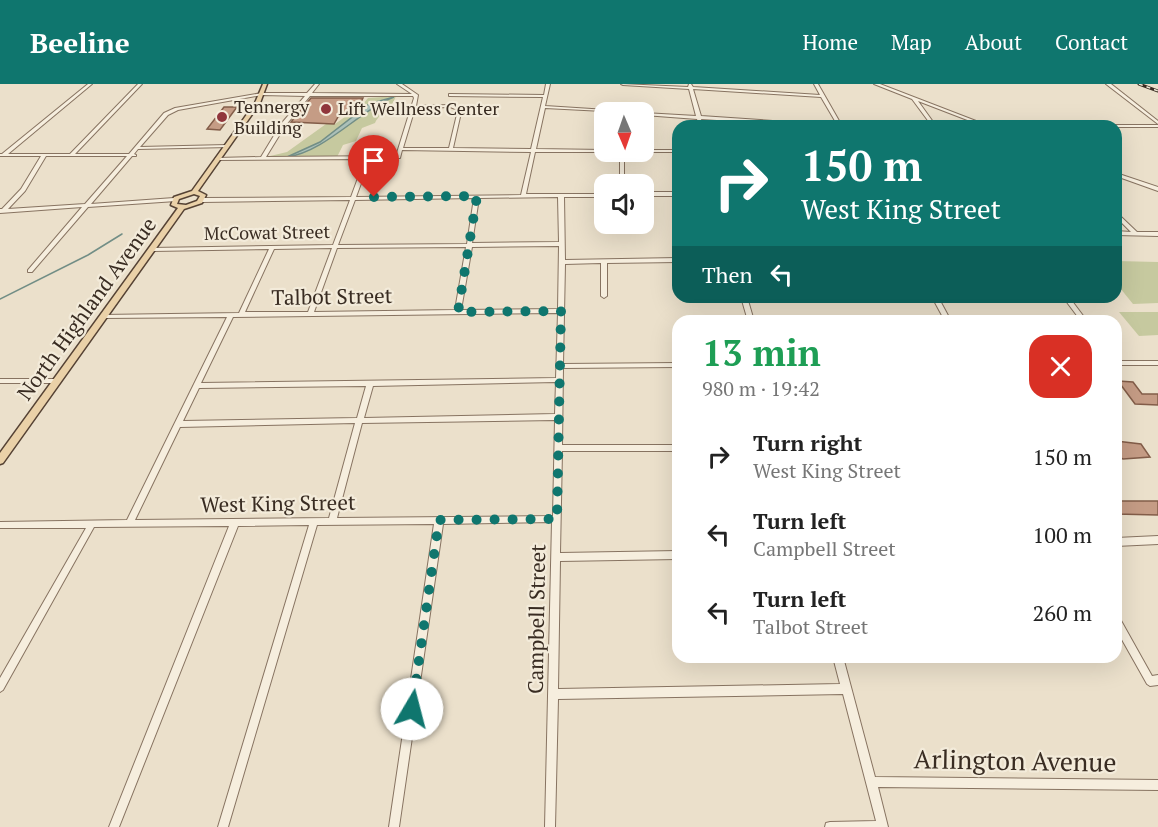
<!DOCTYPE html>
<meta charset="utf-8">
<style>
:root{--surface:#fff;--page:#f6f6f6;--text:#222;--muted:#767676;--accent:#0f766e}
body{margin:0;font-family:"PT Serif",serif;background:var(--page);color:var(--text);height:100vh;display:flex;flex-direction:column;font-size:22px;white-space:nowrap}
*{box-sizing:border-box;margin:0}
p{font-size:20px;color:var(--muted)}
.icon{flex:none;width:33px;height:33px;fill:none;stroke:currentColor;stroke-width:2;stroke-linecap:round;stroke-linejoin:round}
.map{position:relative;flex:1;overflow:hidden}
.panel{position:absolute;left:672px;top:231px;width:450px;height:348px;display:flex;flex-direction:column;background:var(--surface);border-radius:18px;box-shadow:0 6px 24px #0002}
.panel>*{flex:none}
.banner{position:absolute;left:672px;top:36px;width:450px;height:183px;border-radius:18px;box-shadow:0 6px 24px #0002;background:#0f766e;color:#fff;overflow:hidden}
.needle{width:39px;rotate:178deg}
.buttons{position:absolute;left:594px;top:18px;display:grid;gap:12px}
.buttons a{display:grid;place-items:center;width:60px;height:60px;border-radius:12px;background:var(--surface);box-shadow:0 6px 24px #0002;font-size:30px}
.pin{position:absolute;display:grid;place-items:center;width:51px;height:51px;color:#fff;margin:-62px -26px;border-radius:50% 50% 50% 0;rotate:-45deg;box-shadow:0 0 6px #0007}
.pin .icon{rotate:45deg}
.me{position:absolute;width:66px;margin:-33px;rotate:8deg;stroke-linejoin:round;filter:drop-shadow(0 0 4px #0008)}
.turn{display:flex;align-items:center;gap:21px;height:126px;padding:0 30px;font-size:27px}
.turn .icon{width:78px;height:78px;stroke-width:2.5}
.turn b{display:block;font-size:42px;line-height:51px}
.then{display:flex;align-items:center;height:57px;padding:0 30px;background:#0003;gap:12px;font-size:22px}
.round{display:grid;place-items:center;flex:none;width:63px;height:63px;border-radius:18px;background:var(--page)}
.head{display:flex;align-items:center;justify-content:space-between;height:102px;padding:0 30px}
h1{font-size:36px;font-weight:800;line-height:45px;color:#1e9e55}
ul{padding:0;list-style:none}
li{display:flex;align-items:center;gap:18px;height:78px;padding:0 30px}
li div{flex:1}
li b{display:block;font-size:22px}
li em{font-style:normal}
header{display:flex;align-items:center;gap:36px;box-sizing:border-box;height:84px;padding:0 30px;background:var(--accent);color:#fff}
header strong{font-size:28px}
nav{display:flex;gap:33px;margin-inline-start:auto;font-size:21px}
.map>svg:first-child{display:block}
.green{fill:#c6c99f}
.water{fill:#abc0b9;stroke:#728e86;stroke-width:1.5}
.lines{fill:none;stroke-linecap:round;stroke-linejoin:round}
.stream{stroke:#728e86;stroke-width:1.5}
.building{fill:#c59c85;stroke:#835d49;stroke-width:1.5}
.minor-casing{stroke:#877361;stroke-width:2}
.major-casing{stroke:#554234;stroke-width:3}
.minor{fill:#f6eede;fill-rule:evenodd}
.major{fill:#ead1a8;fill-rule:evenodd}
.rail-casing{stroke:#392c22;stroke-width:3}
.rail{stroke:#f3ebda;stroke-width:1.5;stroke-dasharray:4;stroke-linecap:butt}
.route{stroke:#0f766e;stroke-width:10;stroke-dasharray:0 18}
.poi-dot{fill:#90363c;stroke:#f3ebda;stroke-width:2}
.labels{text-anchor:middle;stroke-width:4.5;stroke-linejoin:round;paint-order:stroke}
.far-poi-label{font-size:18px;fill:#392c22;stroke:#f3ebda;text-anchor:start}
.far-street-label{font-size:18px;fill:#392c22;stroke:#f3ebda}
.street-label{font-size:21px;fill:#392c22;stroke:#f3ebda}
.near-street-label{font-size:26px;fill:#392c22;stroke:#f3ebda}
</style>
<header>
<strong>Beeline</strong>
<nav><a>Home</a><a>Map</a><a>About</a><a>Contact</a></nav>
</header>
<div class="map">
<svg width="1158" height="743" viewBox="0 0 1158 743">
<rect width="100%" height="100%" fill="#ebe0cb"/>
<g class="green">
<path d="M396 12C391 26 381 27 375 39L362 44 356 57 343 61 337 73H266L287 68 326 40H335L363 20 368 14Z"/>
<path d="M1116 177 1158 178V219L1133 220 1116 199Z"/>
<path d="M1119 228H1158V251L1139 252Z"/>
</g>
<path class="water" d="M394 13C360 26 325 68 287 73L320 58 369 20Z"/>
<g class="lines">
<path class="stream" d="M0 215 88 171 122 150"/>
</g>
<g class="building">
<path d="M311 14H363L360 20H354L349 28 338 33 334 40 291 38Z"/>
<path d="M224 23H237L220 46 207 45Z"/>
<path d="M1118 297 1133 298 1142 310H1158V321L1135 320Z"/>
<path d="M1116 357 1141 360 1150 373 1123 375 1116 372Z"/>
<path d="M1116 417H1158V431L1116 430Z"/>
</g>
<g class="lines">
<defs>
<g id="minor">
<path d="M88 0H92L8 70H70L138 0H142L75 70H129L164 29 175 24 262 9H307L315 0H319L312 9 412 10 397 0H402L418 11 416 22 450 21 462 24 453 64 531 65 543 13 449 12V10H450L544 11 546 0H550L545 22 623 27V28L545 24 536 65 604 66V68H606H535L526 110H604V113H564L565 176 678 174V178L607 179V212L604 214 601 212V179L565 180 563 280 678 279V283L563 284 562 361H678V367H562L560 469 678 467V475L560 477 558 605 840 600 833 573H843L875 693 1158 696V706L878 703 888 743H825L826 739 830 738 876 737 843 610 558 615 555 743H545L552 438 443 440 399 743H389L434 440 317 441 228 743H218L309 441 238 442 119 743H109L229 442 94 443 3 606 0 608V594L86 444H0V438L127 436 227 233 104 234 102 233V231L239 229 269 165 153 167 151 166V164L333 161 350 116 202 118 199 116 202 114 351 113 365 75 215 76V75L217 74 261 73 281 40 305 12 262 11 178 26 168 31 140 63 227 61 229 62V63L138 65 134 70 136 71V72H132L91 120 174 114 177 116 176 117 88 123 32 188H28V186L82 123 0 129V125H2L21 105 41 72H0V70H2ZM310 12H413L414 14 396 72 266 73 285 42ZM450 23 458 26 449 64H403L415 24ZM402 66 531 68 521 111 356 113 370 75 400 74ZM46 72H127L85 120 8 125 25 107ZM558 113 559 158 472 159 479 114ZM474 114 467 160 338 161 355 116ZM559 162 558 225 461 226 472 163ZM466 163 455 226 314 228 337 164ZM332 164 308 228H245L274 165ZM558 229 556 294 201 299 233 233ZM556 298 555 330 364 334 373 302ZM366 302 357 334 183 337 199 304ZM555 336 553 432 337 434 362 339ZM355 339 329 434 135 436 180 343Z"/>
<path d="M621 0 688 3 689 0H691L693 3 820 11 814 0H818L842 42H838L821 13 693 5 701 32 831 41 833 42H810L701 35 703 42H699L697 35 644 31V29L696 32 689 5 623 1Z"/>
<path d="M874 0H880L989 42H983L918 17 936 42H932L912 15Z"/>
<path d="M1106 0H1111L1158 37V40Z"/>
<path d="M1103 41H1158V43H1116V42H1103Z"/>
<path d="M644 66H678V68H642Z"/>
<rect x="620" y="68" width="4" height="32"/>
<path d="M1116 89 1158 103V107L1116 92Z"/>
<rect x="644" y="108" width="34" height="4"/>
<path d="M1116 128 1137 148H1158V152L1116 151V147L1131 148 1116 133Z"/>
<path d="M741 213H747L754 237H748Z"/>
<path d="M932 213H938L951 237H945Z"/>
<path d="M1063 213H1069L1087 237H1081Z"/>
<rect x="1116" y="277" width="42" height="4"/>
<path d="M0 295H58L61 297 58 299H0Z"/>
<path d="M1158 452V460L1116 462V454Z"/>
<path d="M1116 532 1119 533 1152 592 1158 591V601L1150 602 1147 600 1116 545Z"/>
</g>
<path id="major" d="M263 0H267L260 19 198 107 206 111 202 119 184 125 3 379 0 380V369L178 124 171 121 174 113 192 107 255 19ZM194 110 200 112 197 117 186 121 177 120 179 115Z"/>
</defs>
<use href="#minor" class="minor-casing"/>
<use href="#major" class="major-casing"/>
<use href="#minor" class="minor"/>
<use href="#major" class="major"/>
<defs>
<path id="rail" d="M1139 0 1158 7"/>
</defs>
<use href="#rail" class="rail-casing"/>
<use href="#rail" class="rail"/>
</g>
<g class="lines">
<path class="route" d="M374 113 477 112 458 228 561 227 557 435 439 436 412 625"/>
</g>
<g class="poi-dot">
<circle cx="326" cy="25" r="6"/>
<circle cx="222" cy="33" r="6"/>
</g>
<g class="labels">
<g class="far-poi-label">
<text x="234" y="29">Tennergy<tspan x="234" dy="21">Building</tspan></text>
<text x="338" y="31">Lift Wellness Center</text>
</g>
<g class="far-street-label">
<text transform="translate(267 149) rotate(-1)" y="6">McCowat Street</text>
</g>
<g class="street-label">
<text transform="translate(332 213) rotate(-1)" y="7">Talbot Street</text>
<text transform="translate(87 225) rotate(-54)" y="7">North Highland Avenue</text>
<text transform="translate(278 420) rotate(-1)" y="7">West King Street</text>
<text transform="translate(537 535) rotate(-89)" y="7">Campbell Street</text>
</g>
<g class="near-street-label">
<text transform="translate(1015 677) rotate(1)" y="9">Arlington Avenue</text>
</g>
</g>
</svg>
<div class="buttons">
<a><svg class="needle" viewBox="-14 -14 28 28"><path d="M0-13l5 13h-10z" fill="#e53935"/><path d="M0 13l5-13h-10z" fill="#767676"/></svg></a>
<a><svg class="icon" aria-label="sound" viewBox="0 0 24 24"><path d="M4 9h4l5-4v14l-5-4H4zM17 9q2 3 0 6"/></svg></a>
</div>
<div class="pin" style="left:374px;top:113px;background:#d93025"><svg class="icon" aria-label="arrive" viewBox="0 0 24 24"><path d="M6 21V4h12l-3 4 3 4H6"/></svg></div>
<svg class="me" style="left:412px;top:625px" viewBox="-20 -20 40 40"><circle r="19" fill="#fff"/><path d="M0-13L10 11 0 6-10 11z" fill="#0f766e"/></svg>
<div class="banner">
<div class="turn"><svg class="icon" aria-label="right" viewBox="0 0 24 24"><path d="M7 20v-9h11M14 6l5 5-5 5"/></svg><div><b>150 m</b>West King Street</div></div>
<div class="then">Then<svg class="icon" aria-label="left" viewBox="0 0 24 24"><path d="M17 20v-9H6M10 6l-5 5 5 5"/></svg></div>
</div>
<section class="panel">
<div class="head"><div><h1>13 min</h1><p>980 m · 19:42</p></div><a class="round" style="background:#d93025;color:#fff"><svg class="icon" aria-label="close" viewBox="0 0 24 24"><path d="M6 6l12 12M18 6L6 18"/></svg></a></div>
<ul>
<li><svg class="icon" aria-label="right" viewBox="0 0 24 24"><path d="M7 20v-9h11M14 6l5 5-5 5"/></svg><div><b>Turn right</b><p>West King Street</p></div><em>150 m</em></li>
<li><svg class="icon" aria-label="left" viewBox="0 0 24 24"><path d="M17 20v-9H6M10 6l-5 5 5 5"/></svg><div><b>Turn left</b><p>Campbell Street</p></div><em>100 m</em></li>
<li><svg class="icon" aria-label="left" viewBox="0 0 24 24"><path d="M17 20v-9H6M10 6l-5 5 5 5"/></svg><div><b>Turn left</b><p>Talbot Street</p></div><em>260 m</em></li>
</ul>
</section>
</div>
